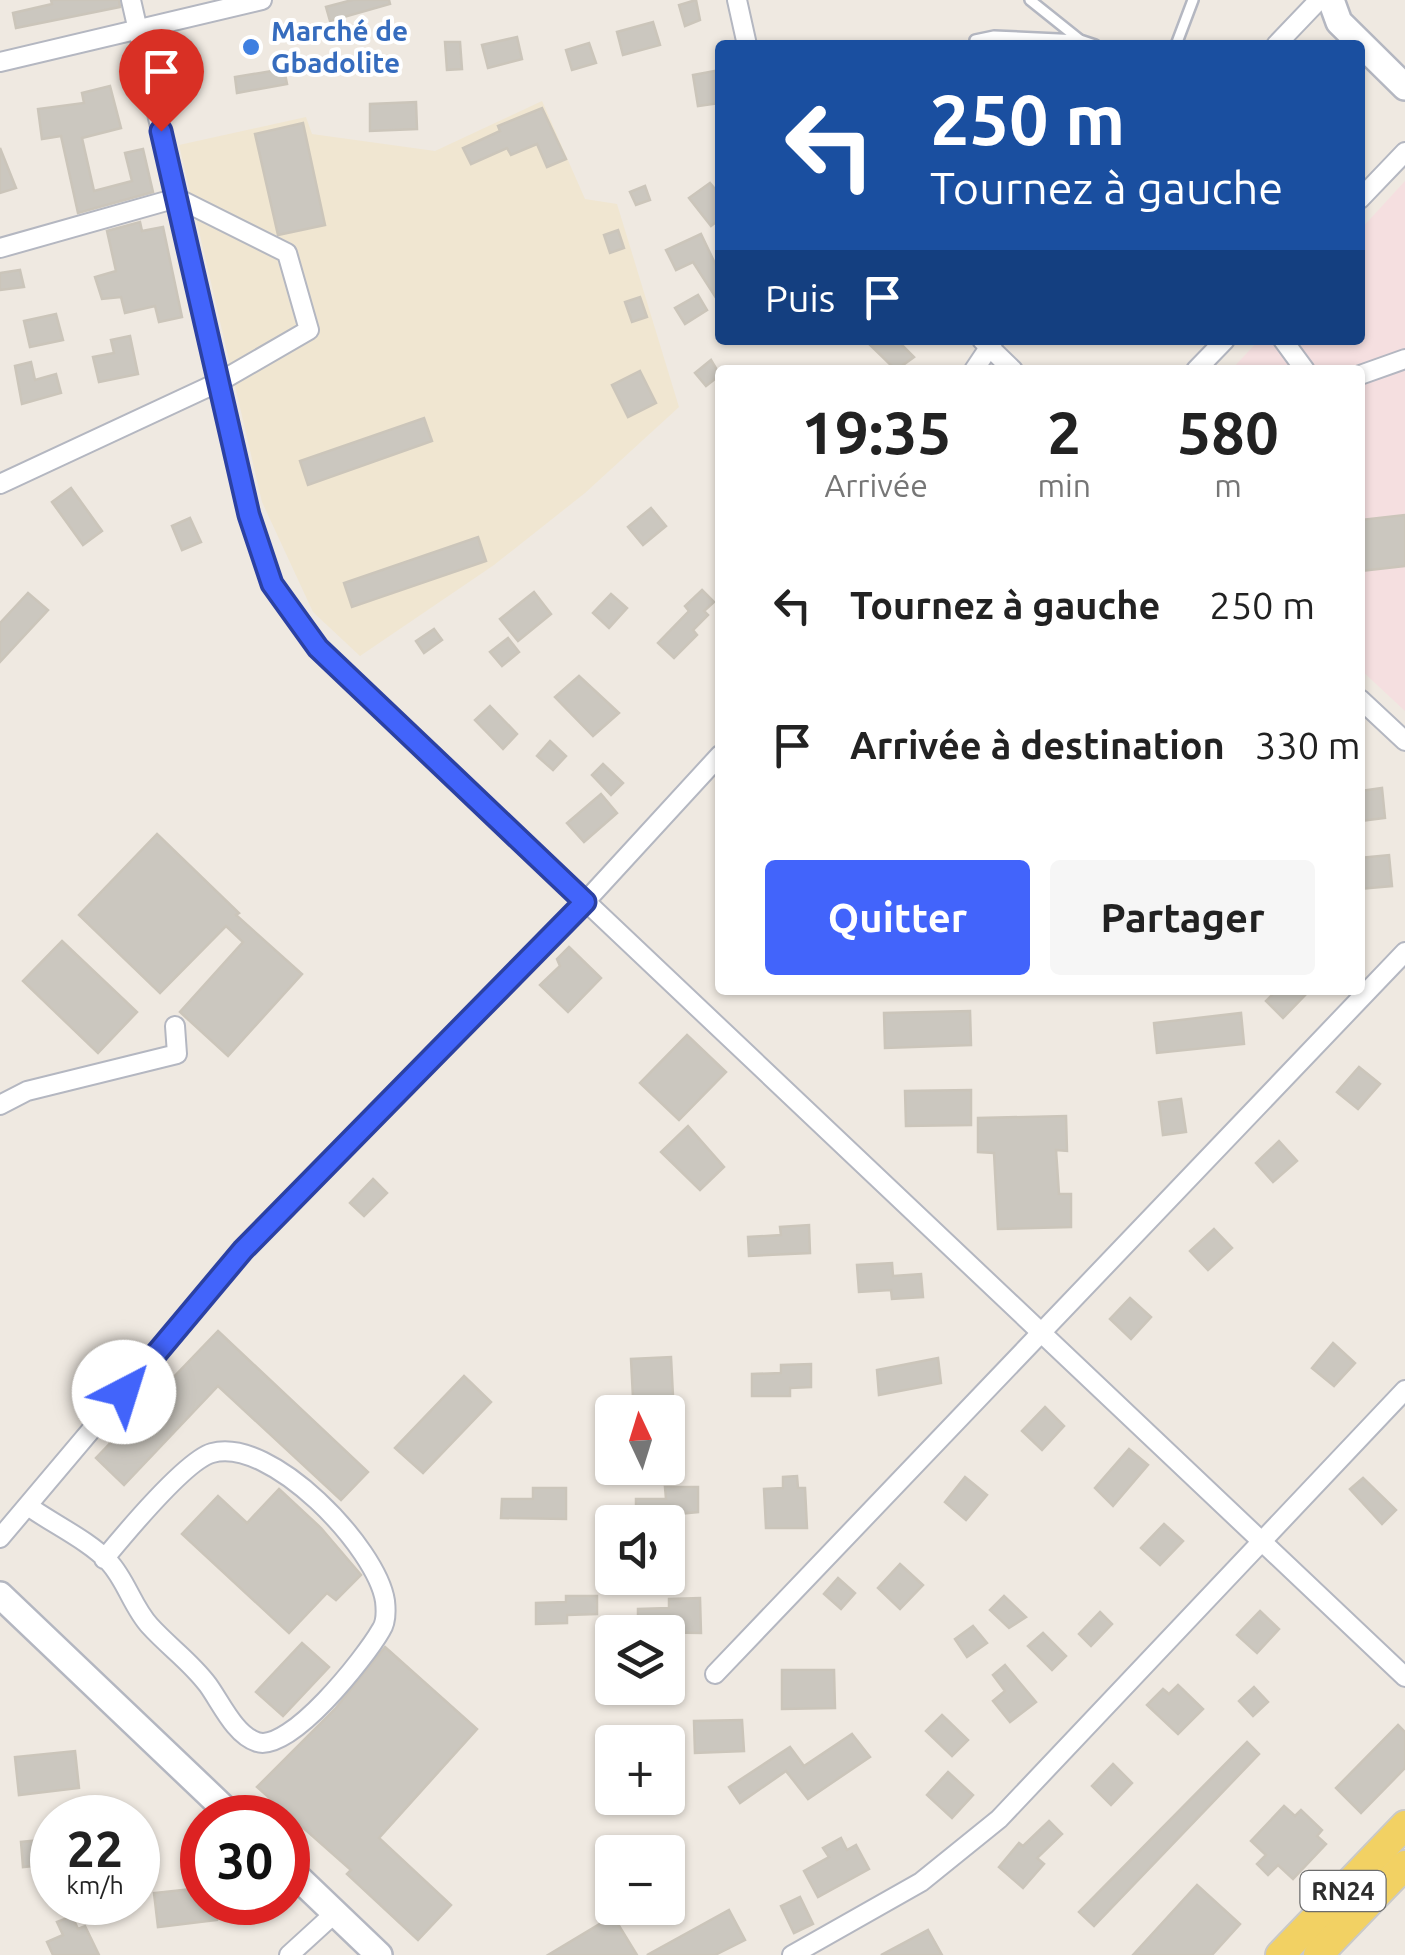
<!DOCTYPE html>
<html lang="fr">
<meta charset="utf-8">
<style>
:root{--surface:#fff;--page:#f6f6f6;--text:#222;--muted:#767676;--accent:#4264fb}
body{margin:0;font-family:Ubuntu,sans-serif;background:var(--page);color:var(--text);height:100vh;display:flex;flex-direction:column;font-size:38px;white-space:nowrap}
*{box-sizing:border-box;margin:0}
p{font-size:32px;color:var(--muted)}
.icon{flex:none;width:55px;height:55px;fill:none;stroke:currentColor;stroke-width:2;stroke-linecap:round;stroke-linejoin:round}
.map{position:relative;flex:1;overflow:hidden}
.details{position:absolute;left:715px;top:365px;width:650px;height:630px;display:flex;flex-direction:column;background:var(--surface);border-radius:10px;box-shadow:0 2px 8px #0004}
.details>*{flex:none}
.top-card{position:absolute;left:715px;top:40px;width:650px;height:305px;border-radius:10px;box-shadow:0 2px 8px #0004;background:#1a4fa0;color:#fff;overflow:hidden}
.needle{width:65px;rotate:356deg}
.controls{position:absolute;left:595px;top:1395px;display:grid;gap:20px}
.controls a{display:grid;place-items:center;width:90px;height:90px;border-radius:10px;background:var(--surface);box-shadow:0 2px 8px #0004;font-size:50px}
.speed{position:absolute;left:30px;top:1795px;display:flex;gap:20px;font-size:50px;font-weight:700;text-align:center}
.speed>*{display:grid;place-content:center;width:130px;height:130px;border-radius:50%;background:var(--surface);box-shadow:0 2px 8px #0004;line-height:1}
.speed small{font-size:25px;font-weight:400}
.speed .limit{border:15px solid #d22;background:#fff;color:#111}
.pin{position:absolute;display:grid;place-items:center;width:85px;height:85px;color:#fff;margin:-102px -42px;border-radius:50% 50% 50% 0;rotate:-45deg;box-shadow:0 0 10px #0007}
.pin .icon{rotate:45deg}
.me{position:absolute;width:110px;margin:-55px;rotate:40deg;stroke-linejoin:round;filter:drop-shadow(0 0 8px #0008)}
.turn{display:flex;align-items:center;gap:35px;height:210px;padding:0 50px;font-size:45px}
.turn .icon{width:130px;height:130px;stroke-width:2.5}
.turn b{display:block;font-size:70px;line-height:85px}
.then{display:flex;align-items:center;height:95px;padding:0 50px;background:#0003;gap:20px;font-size:38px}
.eta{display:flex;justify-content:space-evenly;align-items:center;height:170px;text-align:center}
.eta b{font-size:60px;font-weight:700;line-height:70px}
.cta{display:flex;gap:20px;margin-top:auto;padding:20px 50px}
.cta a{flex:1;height:115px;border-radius:10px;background:var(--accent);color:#fff;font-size:40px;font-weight:700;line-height:115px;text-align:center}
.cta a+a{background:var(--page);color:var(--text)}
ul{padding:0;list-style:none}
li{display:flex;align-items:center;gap:30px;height:140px;padding:0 50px}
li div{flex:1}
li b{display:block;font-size:38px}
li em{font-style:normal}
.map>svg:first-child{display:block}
.education{fill:#f0e6d1}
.medical{fill:#f5dfe0}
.building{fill:#cbc7bf;stroke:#cbc5ba;stroke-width:2.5}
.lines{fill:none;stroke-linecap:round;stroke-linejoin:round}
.lane-casing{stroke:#b4b7c1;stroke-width:14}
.street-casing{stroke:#b4b7c1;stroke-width:22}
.secondary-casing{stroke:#b4b7c1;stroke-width:30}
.primary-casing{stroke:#c9c9c9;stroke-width:32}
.lane{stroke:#fff;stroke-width:9}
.street{stroke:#fff;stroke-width:18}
.secondary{stroke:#fff;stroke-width:25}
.primary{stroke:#f2d163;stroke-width:28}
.route-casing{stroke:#2b41a3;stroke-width:25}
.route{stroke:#4264fb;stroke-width:18}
.shop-dot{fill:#3f7fe0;stroke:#fff;stroke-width:4}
.labels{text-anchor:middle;stroke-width:8;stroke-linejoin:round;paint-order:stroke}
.shield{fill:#fff;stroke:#6d6d6d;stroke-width:2.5}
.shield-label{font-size:25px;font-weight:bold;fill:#2e2e2e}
.shop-label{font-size:28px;font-weight:bold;fill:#366cbe;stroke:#fff;text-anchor:start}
</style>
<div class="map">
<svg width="1405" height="1955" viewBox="0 0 1405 1955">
<rect width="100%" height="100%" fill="#efe9e1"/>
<path class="education" d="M542 101 585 199 617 204 679 407 585 493 494 565 360 656 313 612 262 502 179 145 306 117 312 134 435 151Z"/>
<path class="medical" d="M1405 181V711L1360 669V370H1231L1259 340H1360V230Z"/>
<g class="building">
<path d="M51 0H119L120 7 16 28 13 13 52 4Z"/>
<path d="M352 0H389L390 4 330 21 326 7Z"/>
<path d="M696 0 700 20 685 26 679 5Z"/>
<path d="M653 22 660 45 623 55 617 32Z"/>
<path d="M517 37 522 59 488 68 482 45Z"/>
<path d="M445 42H460L462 69 447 70Z"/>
<path d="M589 43 596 63 572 70 566 50Z"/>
<path d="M284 69 287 84 237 93 235 77Z"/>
<path d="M720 70V103L698 106 693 75Z"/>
<path d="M110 86 121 128 82 138 94 191 132 181 125 153 143 149 153 192 78 213 61 136 42 139 38 109 84 103 82 93Z"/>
<path d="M416 102 417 129 370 131V104Z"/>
<path d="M542 108 566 159 547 167 537 144 511 155 507 148 471 164 463 148 500 131 498 126Z"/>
<path d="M303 123 325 225 278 235 255 134Z"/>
<path d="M0 148 16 188 0 193Z"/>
<path d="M710 183 720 195V219L711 226 689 198Z"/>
<path d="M645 186 650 200 636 205 630 192Z"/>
<path d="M140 222 142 231 163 227 182 317 159 322 155 306 125 313 121 297 102 299 95 277 116 271 107 231Z"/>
<path d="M618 230 624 248 610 253 604 235Z"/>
<path d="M701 234 720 274V304L693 262 676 270 666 250Z"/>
<path d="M20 270 24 287 0 290V273Z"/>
<path d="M698 295 707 310 685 324 675 308Z"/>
<path d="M640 297 647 317 632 322 625 302Z"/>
<path d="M56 314 63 340 30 347 24 321Z"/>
<path d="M130 336 138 374 99 382 93 357 114 353 111 340Z"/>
<path d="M865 340H897L914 357 896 370Z"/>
<path d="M711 360 720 375 706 386 695 373Z"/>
<path d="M31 362 35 380 56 374 61 393 22 404 15 366Z"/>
<path d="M640 371 656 403 628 417 612 385Z"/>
<path d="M424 418 432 441 308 485 300 461Z"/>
<path d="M71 488 102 531 83 545 52 502Z"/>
<path d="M651 508 666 526 643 545 628 527Z"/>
<path d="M1405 515V566L1360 571V520Z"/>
<path d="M190 518 201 542 182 550 172 526Z"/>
<path d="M478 537 486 561 352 607 344 583Z"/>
<path d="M702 590 714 602 704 611 708 615 693 630 697 635 674 658 658 643 689 611 685 606Z"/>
<path d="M534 592 551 614 518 641 500 619Z"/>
<path d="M28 593 48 610 0 662V623Z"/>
<path d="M611 594 627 608 609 628 593 613Z"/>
<path d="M434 629 442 640 424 653 416 641Z"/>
<path d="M508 638 519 652 502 666 490 652Z"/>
<path d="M579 676 619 713 593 736 555 697Z"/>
<path d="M490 706 517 734 503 749 475 720Z"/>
<path d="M550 741 566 756 553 770 537 756Z"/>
<path d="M603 764 623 783 611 795 592 775Z"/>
<path d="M1382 788 1385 818 1360 821V791Z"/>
<path d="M601 794 617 813 584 842 567 823Z"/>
<path d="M157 834 239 913 236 915 302 974 228 1056 180 1012 243 942 226 926 160 993 79 915Z"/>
<path d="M1389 855 1392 886 1360 889V858Z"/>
<path d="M62 941 137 1012 98 1053 23 981Z"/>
<path d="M569 947 601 978 568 1012 540 985 560 966 557 959Z"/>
<path d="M1277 990H1310L1283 1018 1266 1001Z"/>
<path d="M970 1011 971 1045 885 1048 884 1013Z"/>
<path d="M1241 1013 1244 1044 1157 1053 1154 1023Z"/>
<path d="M687 1035 726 1072 679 1120 640 1083Z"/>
<path d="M1359 1067 1380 1084 1358 1109 1337 1092Z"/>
<path d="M971 1090V1125L906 1126 905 1091Z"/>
<path d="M1181 1099 1186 1132 1163 1135 1159 1102Z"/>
<path d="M1066 1116 1067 1151 1056 1150 1059 1194H1071V1227L998 1229 994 1153 978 1152V1118Z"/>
<path d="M688 1126 724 1167 700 1190 661 1152Z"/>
<path d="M1279 1141 1297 1161 1273 1182 1256 1163Z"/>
<path d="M373 1179 387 1193 364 1216 350 1203Z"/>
<path d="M809 1225 810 1253 749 1256 748 1237 781 1235 780 1227Z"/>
<path d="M1214 1229 1232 1248 1208 1270 1190 1251Z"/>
<path d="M892 1263 893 1276 921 1274 923 1297 892 1299 891 1290 859 1292 857 1265Z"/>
<path d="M1130 1298 1151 1317 1131 1339 1110 1319Z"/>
<path d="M218 1331 368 1472 341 1500 218 1386 124 1485 96 1458Z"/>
<path d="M1333 1343 1355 1363 1334 1386 1312 1368Z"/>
<path d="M671 1357 673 1396 633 1398 631 1359Z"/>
<path d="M938 1358 941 1383 879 1395 877 1370Z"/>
<path d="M811 1364V1387L790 1388V1396H752V1374L781 1373V1365Z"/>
<path d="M464 1376 491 1402 423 1473 395 1448Z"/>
<path d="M1045 1407 1064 1426 1042 1450 1022 1431Z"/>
<path d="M1129 1449 1148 1465 1113 1506 1095 1488Z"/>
<path d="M797 1476 798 1488H805L807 1528H766L764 1489 783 1488V1477Z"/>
<path d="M965 1477 987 1495 966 1520 945 1502Z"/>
<path d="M1363 1478 1396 1510 1382 1524 1350 1489Z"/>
<path d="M665 1487H698V1512L636 1518V1499H666Z"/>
<path d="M533 1488H566V1519L501 1518 502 1499H533Z"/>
<path d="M279 1489 321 1528 361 1575 336 1600 327 1593 289 1633 182 1534 218 1496 247 1523Z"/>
<path d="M1164 1524 1183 1541 1160 1565 1141 1548Z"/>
<path d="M900 1564 923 1585 900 1609 878 1588Z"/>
<path d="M838 1578 855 1593 841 1609 824 1594Z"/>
<path d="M566 1596H597V1614L567 1615V1623L536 1624V1603L566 1602Z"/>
<path d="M1004 1596 1026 1617 1009 1628 990 1610Z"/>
<path d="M700 1598 701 1633 638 1632V1609L669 1608V1599Z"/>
<path d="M1260 1611 1279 1629 1257 1653 1237 1635Z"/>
<path d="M1100 1612 1112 1624 1091 1646 1079 1634Z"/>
<path d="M973 1626 987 1643 967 1657 955 1639Z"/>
<path d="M1043 1633 1066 1656 1052 1670 1028 1646Z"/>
<path d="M302 1643 329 1667 283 1716 256 1692Z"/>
<path d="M385 1647 477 1729 379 1838 451 1905 418 1940 347 1874 351 1870 257 1787 335 1709Z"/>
<path d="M1005 1665 1036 1702 1010 1722 993 1701 1005 1691 993 1675Z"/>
<path d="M782 1670H834L835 1708 782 1709Z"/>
<path d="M1178 1685 1203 1709 1178 1734 1147 1705 1163 1689 1169 1694Z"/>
<path d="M1254 1687 1268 1702 1253 1716 1239 1701Z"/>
<path d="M942 1715 968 1740 952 1756 926 1731Z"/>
<path d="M742 1720 744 1751 695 1753 694 1721Z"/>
<path d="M1398 1725 1405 1732V1768L1361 1813 1336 1788Z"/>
<path d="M852 1734 870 1757 808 1799 786 1771 740 1803 729 1787 790 1747 804 1766Z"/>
<path d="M1247 1742 1259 1754 1094 1926 1079 1912Z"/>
<path d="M75 1751 79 1788 19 1795 15 1757Z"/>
<path d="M1113 1764 1132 1783 1111 1805 1092 1786Z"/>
<path d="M948 1772 973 1795 952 1818 927 1795Z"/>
<path d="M1284 1806 1295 1816 1301 1810 1322 1830 1317 1836 1326 1844 1293 1879 1278 1865 1268 1875 1257 1864 1266 1855 1251 1841Z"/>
<path d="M1049 1821 1062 1834 1037 1858 1044 1864 1023 1888 999 1867 1019 1843 1023 1846Z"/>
<path d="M841 1838 847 1850 856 1845 869 1869 818 1897 804 1871 829 1857 823 1848Z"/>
<path d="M52 1839V1864L23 1867 21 1842Z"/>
<path d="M1197 1885 1240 1924 1212 1955H1133Z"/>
<path d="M202 1888V1902H215L217 1920 158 1927 154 1893Z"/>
<path d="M800 1897 813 1924 794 1933 781 1906Z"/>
<path d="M729 1910 745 1940 715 1955H647Z"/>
<path d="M72 1916 78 1929 85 1926 99 1955H53L47 1942 63 1935 57 1922Z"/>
<path d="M613 1916 637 1955H548Z"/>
<path d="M928 1930 942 1955H881Z"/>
</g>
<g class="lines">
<defs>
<g id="lane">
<path d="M1030 0 1080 40 1095 45"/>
<path d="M975 40 994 36 1080 40"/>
<path d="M1176 45 1193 0"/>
</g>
<g id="street">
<path d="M131 0 249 515 272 583 318 648 1405 1677"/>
<path d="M737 0 747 45"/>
<path d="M1276 45 1319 0"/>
<path d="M0 62 262 0"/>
<path d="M1360 199 1405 152"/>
<path d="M0 248 177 198 287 253 309 330 219 382 0 484"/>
<path d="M982 340 1013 370"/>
<path d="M1283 340 1305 370"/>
<path d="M974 370 994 340"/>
<path d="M1196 370 1225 340"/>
<path d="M1360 375 1405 359"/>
<path d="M1360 699 1405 741"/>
<path d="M0 1105 27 1091 177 1054 175 1026"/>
<path d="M28 1506C53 1524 88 1540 109 1562 126 1580 133 1608 150 1626 169 1647 191 1662 208 1685 221 1703 235 1735 257 1742 290 1753 365 1658 381 1630 386 1623 386 1610 385 1601 377 1548 271 1436 212 1453 186 1460 123 1536 104 1559"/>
<path d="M0 1538 243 1250 585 902 720 755"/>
<path d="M715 1674 1405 952"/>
<path d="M289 1955 335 1913"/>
<path d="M792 1955 921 1882 999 1819 1405 1390"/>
</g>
<g id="secondary">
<path d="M1331 0 1339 22 1405 87"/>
<path d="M0 1595 234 1818"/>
<path d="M288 1868 379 1955"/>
</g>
<g id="primary">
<path d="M1280 1955 1405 1825"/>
<path d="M1318 1955 1405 1865"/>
</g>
</defs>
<use href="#lane" class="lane-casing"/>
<use href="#street" class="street-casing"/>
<use href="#secondary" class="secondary-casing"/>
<use href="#primary" class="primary-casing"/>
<use href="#lane" class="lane"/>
<use href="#street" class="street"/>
<use href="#secondary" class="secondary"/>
<use href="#primary" class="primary"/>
</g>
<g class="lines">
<defs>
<path id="route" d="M124 1392 243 1250 585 902 318 648 272 584 249 515 161 131"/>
</defs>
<use href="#route" class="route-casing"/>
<use href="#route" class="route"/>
</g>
<circle class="shop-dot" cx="251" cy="47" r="10"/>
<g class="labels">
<rect class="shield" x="1300.5" y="1871" width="85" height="40" rx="8"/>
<g class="shield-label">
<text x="1343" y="1900">RN24</text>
</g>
<g class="shop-label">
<text x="271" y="41">Marché de<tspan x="271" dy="32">Gbadolite</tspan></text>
</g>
</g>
</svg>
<div class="controls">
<a><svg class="needle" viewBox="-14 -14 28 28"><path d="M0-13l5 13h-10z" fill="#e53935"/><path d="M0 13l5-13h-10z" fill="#767676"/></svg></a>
<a><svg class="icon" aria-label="sound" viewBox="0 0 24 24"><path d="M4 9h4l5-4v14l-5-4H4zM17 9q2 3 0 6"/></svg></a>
<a><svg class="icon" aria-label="layers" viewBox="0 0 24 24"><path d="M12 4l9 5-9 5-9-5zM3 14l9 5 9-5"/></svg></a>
<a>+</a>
<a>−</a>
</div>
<div class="speed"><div>22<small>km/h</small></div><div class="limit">30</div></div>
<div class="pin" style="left:161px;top:131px;background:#d93025"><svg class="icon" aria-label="arrive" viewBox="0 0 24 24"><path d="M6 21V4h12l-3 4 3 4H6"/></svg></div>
<svg class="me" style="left:124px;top:1392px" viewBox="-20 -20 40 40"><circle r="19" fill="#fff"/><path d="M0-13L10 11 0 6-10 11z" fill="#4264fb"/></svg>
<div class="top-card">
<div class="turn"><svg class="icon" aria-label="left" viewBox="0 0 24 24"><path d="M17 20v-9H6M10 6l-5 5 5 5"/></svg><div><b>250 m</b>Tournez à gauche</div></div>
<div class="then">Puis<svg class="icon" aria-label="arrive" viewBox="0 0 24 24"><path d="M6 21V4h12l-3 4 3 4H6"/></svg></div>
</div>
<section class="details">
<div class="eta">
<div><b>19:35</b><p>Arrivée</p></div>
<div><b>2</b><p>min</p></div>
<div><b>580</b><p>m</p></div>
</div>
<ul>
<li><svg class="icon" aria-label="left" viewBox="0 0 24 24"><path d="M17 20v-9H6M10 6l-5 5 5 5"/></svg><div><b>Tournez à gauche</b></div><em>250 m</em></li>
<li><svg class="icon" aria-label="arrive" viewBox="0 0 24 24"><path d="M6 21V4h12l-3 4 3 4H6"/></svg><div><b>Arrivée à destination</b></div><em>330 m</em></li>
</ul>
<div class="cta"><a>Quitter</a><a>Partager</a></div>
</section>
</div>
